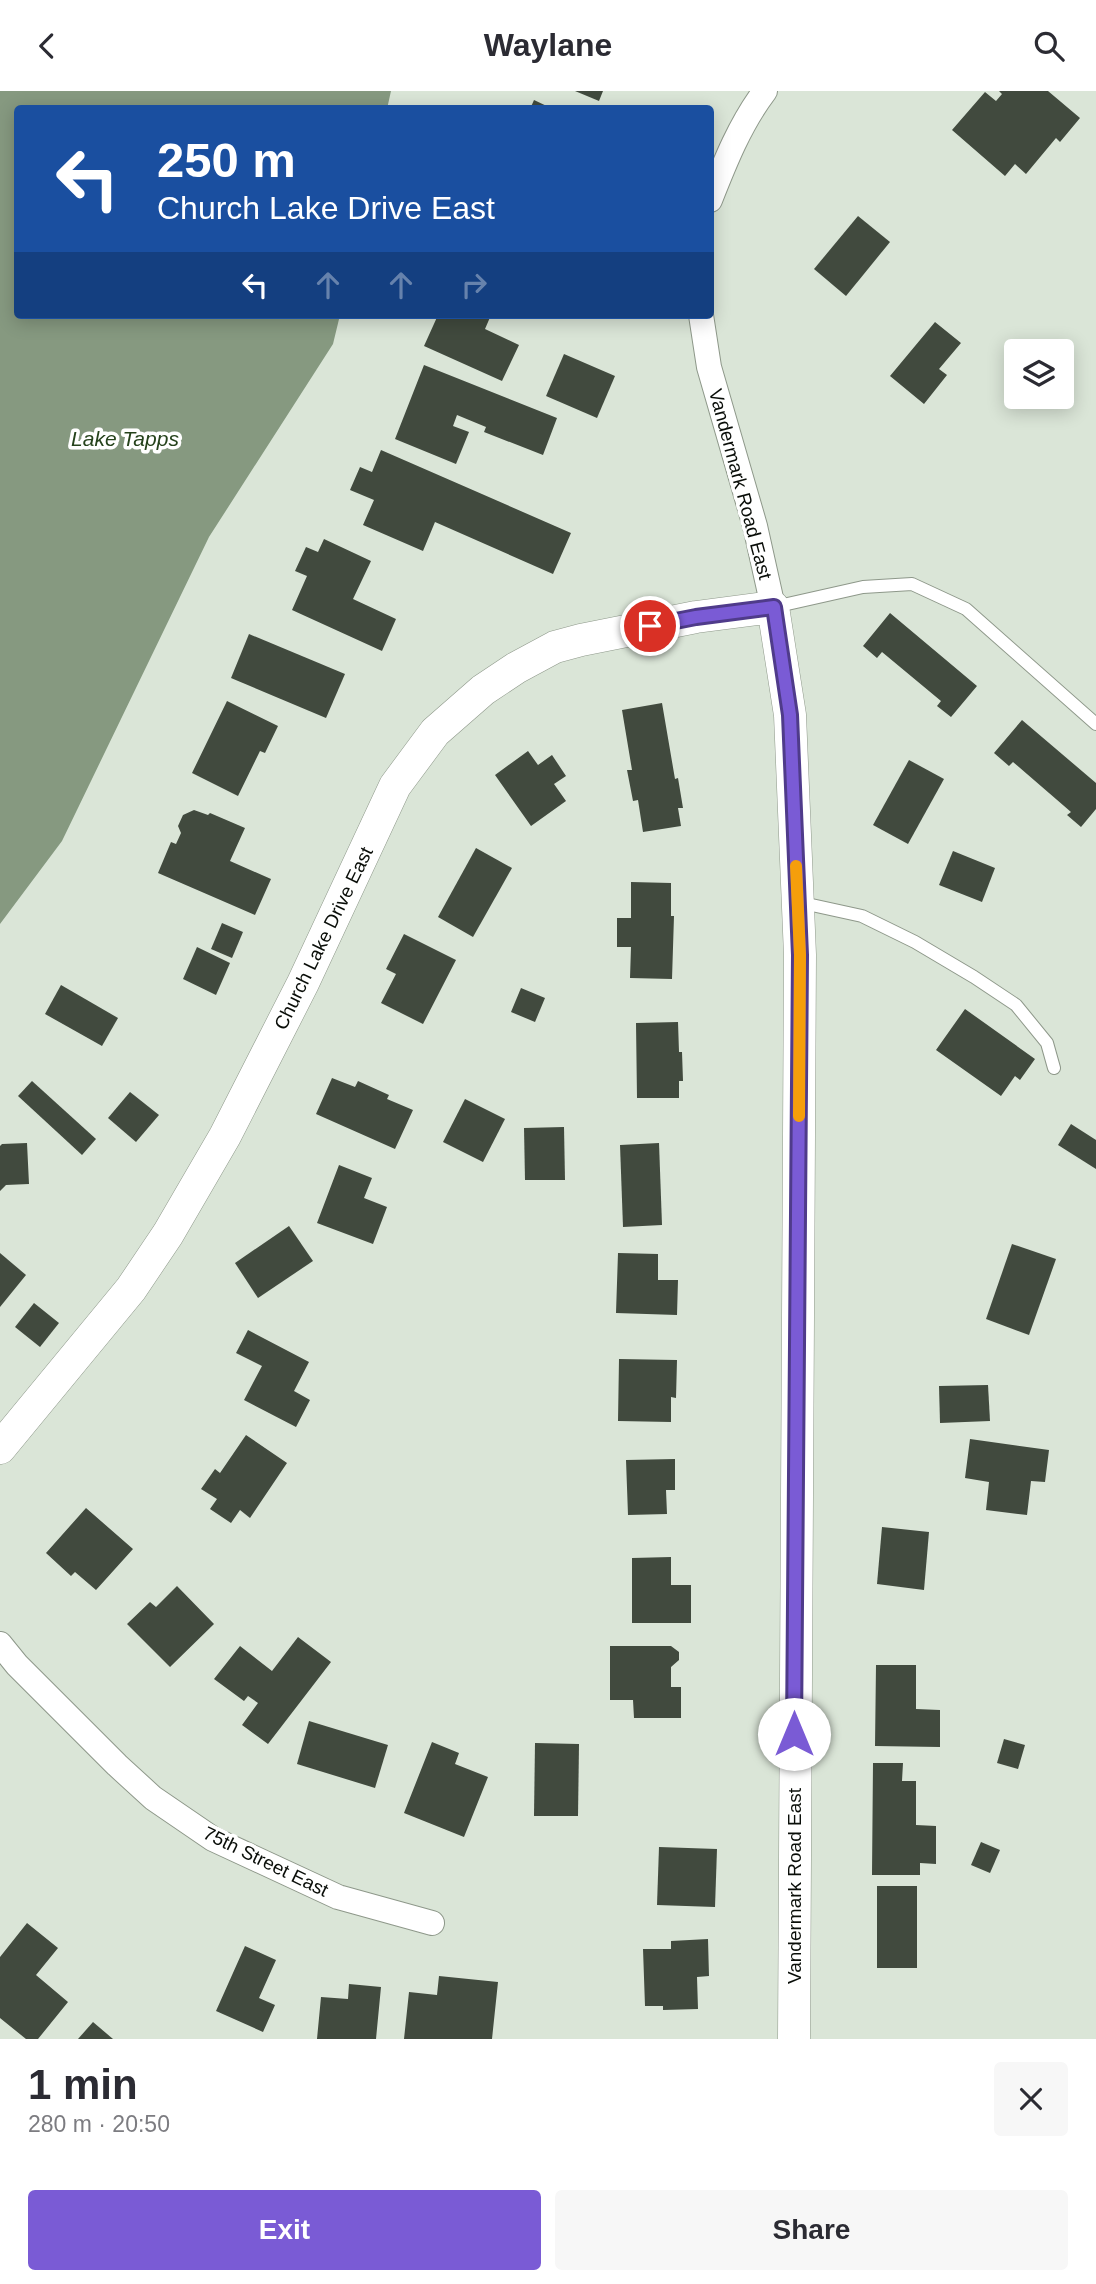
<!DOCTYPE html>
<meta charset="utf-8">
<style>
:root{--surface:#fff;--page:#f7f7f7;--text:#2b2b33;--muted:#7c7c81;--accent:#7a5bd5}
body{margin:0;font-family:Helvetica,sans-serif;background:var(--page);color:var(--text);height:100vh;display:flex;flex-direction:column;font-size:26px;white-space:nowrap}
*{box-sizing:border-box;margin:0}
p{font-size:23px;color:var(--muted)}
.icon{flex:none;width:38px;height:38px;fill:none;stroke:currentColor;stroke-width:2;stroke-linecap:round;stroke-linejoin:round}
.map{position:relative;height:1948px;overflow:hidden}
.side{display:flex;flex-direction:column;background:var(--surface);flex:1}
.side>*{flex:none}
.banner{position:absolute;left:14px;top:14px;width:700px;height:214px;border-radius:7px;box-shadow:0 4px 18px #0003;background:#1a4fa0;color:#fff;overflow:hidden}
.tools{position:absolute;left:1004px;top:248px;display:grid;gap:14px}
.tools a{display:grid;place-items:center;width:70px;height:70px;border-radius:7px;background:var(--surface);box-shadow:0 4px 18px #0003;font-size:35px}
.pin{position:absolute;display:grid;place-items:center;width:60px;height:60px;color:#fff;margin:-30px;border:4px solid #fff;border-radius:50%;box-shadow:0 2px 7px #0007}
.me{position:absolute;width:77px;margin:-38px;rotate:0deg;stroke-linejoin:round;filter:drop-shadow(0 0 5px #0008)}
.turn{display:flex;align-items:center;gap:24px;height:147px;padding:0 28px;font-size:32px}
.turn .icon{width:91px;height:91px;stroke-width:2.5}
.turn b{display:block;font-size:49px;line-height:60px}
.lanes{display:flex;align-items:center;height:66px;padding:0 28px;background:#0003;justify-content:center;gap:35px;direction:ltr}
.lanes .off{opacity:.35}
.round{display:grid;place-items:center;flex:none;width:74px;height:74px;border-radius:7px;background:var(--page)}
.headline{display:flex;align-items:center;justify-content:space-between;height:119px;padding:0 28px}
h1{font-size:42px;font-weight:600;line-height:52px}
.cta{display:flex;gap:14px;margin-top:auto;padding:14px 28px}
.cta a{flex:1;height:80px;border-radius:7px;background:var(--accent);color:#fff;font-size:28px;font-weight:600;line-height:80px;text-align:center}
.cta a+a{background:var(--page);color:var(--text)}
header{display:flex;justify-content:space-between;align-items:center;height:91px;padding:0 28px;background:var(--surface);font-size:32px;font-weight:600}
.map>svg:first-child{display:block}
.water{fill:#869980}
.building{fill:#414a3e}
.lines{fill:none;stroke-linecap:round;stroke-linejoin:round}
.service-casing{stroke:#8e988a;stroke-width:14}
.minor-casing{stroke:#8e988a;stroke-width:26}
.tertiary-casing{stroke:#8e988a;stroke-width:33}
.service{stroke:#fff;stroke-width:12}
.minor{stroke:#fff;stroke-width:24}
.tertiary{stroke:#fff;stroke-width:32}
.route-casing{stroke:#4f3b8a;stroke-width:18}
.route{stroke:#7a5bd5;stroke-width:12}
.slow{stroke:#f59e0b;stroke-width:12}
.labels{text-anchor:middle;stroke-width:7;stroke-linejoin:round;paint-order:stroke}
.street-label{font-size:19px;fill:#090d08;stroke:#fff}
.water-label{font-size:21px;font-style:italic;fill:#26431c;stroke:#fff}
</style>
<header><svg class="icon" aria-label="back" viewBox="0 0 24 24"><path d="M15 5l-7 7 7 7"/></svg>Waylane<svg class="icon" aria-label="search" viewBox="0 0 24 24"><circle cx="10" cy="10" r="6"/><path d="M15 15l6 6"/></svg></header>
<div class="map">
<svg width="1096" height="1948" viewBox="0 0 1096 1948">
<rect width="100%" height="100%" fill="#dae5d7"/>
<path class="water" d="M0 0H391L387 18H18V224H340L333 253 209 446 62 750 0 833Z"/>
<g class="building">
<path d="M575 0H603L599 10Z"/>
<path d="M999 0H1048L1080 27 1060 51 1056 47 1026 83 1015 73 1005 85 952 39 985 1 996 10 1002 3Z"/>
<path d="M534 9 553 18H530Z"/>
<path d="M858 125 890 151 846 205 814 178Z"/>
<path d="M438 224H491L485 238 519 254 502 290 424 255Z"/>
<path d="M935 231 961 252 939 278 947 284 924 313 890 285Z"/>
<path d="M564 263 615 285 597 327 546 305Z"/>
<path d="M424 274 557 327 543 364 484 341 486 336 457 324 453 335 469 341 456 373 395 348Z"/>
<path d="M381 359 571 442 553 483 435 431 423 460 363 434 374 409 350 399 360 376 372 381Z"/>
<path d="M324 448 371 470 353 508 396 528 382 560 292 519 307 485 295 480 306 456 318 461Z"/>
<path d="M890 522 977 595 951 626 937 615 941 610 882 561 877 567 863 555Z"/>
<path d="M249 543 345 583 326 627 231 587Z"/>
<path d="M227 610 278 635 265 662 260 660 238 705 192 682Z"/>
<path d="M662 612 675 688 678 687 683 717H678L681 735 643 741 638 709 633 710 627 679H632L622 619Z"/>
<path d="M1022 629 1096 692V718L1081 736 1067 724 1071 721 1013 671 1009 675 994 662Z"/>
<path d="M528 660 538 674 552 664 566 685 554 693 566 710 531 735 495 684Z"/>
<path d="M909 669 944 688 908 753 873 734Z"/>
<path d="M194 719 208 724 210 722 245 737 230 770 271 788 255 824 158 782 171 751 176 753 181 742 178 735 183 724Z"/>
<path d="M476 757 512 777 473 846 438 826Z"/>
<path d="M953 760 995 777 982 811 939 794Z"/>
<path d="M631 791 671 792V825H674L672 888 630 887 631 856H617V827H631Z"/>
<path d="M222 832 243 841 232 867 211 858Z"/>
<path d="M404 843 456 869 423 933 381 912 396 883 386 878Z"/>
<path d="M197 856 230 872 216 904 183 888Z"/>
<path d="M61 894 118 927 102 955 45 923Z"/>
<path d="M521 897 545 907 535 931 511 921Z"/>
<path d="M965 918 1035 968 1020 989 1015 985 1001 1005 936 959Z"/>
<path d="M678 931 679 961H682L683 990H679V1007H637L636 932Z"/>
<path d="M332 987 355 996 358 990 389 1004 387 1008 413 1019 395 1058 316 1023Z"/>
<path d="M32 990 96 1048 82 1064 18 1005Z"/>
<path d="M130 1001 159 1024 136 1051 108 1027Z"/>
<path d="M465 1008 505 1028 483 1071 443 1051Z"/>
<path d="M1071 1033 1096 1049V1078L1058 1054Z"/>
<path d="M564 1036 565 1089H525L524 1037Z"/>
<path d="M27 1052 29 1093 6 1094 0 1100V1055L2 1053Z"/>
<path d="M659 1052 662 1134 623 1136 620 1054Z"/>
<path d="M339 1074 372 1087 364 1107 387 1116 373 1153 317 1132Z"/>
<path d="M289 1135 313 1170 258 1207 235 1172Z"/>
<path d="M1012 1153 1056 1168 1029 1244 986 1228Z"/>
<path d="M0 1162 26 1184 0 1216Z"/>
<path d="M618 1162 658 1163V1189H678L677 1224 616 1222Z"/>
<path d="M34 1212 59 1232 40 1256 15 1236Z"/>
<path d="M248 1239 309 1271 294 1300 310 1309 296 1336 244 1309 262 1275 236 1262Z"/>
<path d="M619 1268 677 1269 676 1307 671 1306V1331L618 1330Z"/>
<path d="M988 1294 990 1330 940 1332 939 1295Z"/>
<path d="M246 1344 287 1372 250 1427 240 1419 231 1432 210 1418 217 1408 201 1398 215 1378 220 1382Z"/>
<path d="M970 1348 1049 1359 1045 1391 1031 1390 1027 1424 986 1419 989 1391 965 1387Z"/>
<path d="M675 1368V1399H666L667 1423 628 1424 626 1369Z"/>
<path d="M86 1417 133 1458 96 1499 75 1481 71 1485 46 1462Z"/>
<path d="M882 1436 929 1441 924 1499 877 1493Z"/>
<path d="M671 1466V1494H691V1532H632V1467Z"/>
<path d="M177 1495 214 1533 170 1576 127 1533 150 1511 156 1516Z"/>
<path d="M298 1546 331 1571 268 1653 242 1634 258 1612 248 1605 244 1610 214 1588 240 1555 272 1580Z"/>
<path d="M610 1555H671L679 1561V1569L671 1576V1596H681V1627H634L633 1609H610Z"/>
<path d="M876 1574H916V1618L940 1619V1656L875 1655Z"/>
<path d="M309 1630 388 1654 375 1697 297 1673Z"/>
<path d="M1004 1648 1025 1654 1018 1678 997 1672Z"/>
<path d="M432 1651 459 1662 455 1673 488 1686 464 1746 404 1722Z"/>
<path d="M535 1652 579 1653 578 1725H534Z"/>
<path d="M873 1672H903L902 1690H916V1734L936 1735V1773L920 1772V1784H872Z"/>
<path d="M981 1751 1000 1759 990 1782 971 1774Z"/>
<path d="M659 1756 717 1758 715 1816 657 1814Z"/>
<rect x="877" y="1795" width="40" height="82"/>
<path d="M27 1832 58 1857 36 1884 68 1911 38 1948H26L0 1927V1866Z"/>
<path d="M708 1848 709 1885 697 1886 698 1918 663 1919V1915H645L643 1858H671V1850Z"/>
<path d="M245 1855 276 1869 259 1907 275 1914 263 1941 216 1920Z"/>
<path d="M439 1885 498 1891 492 1948H404L409 1901 437 1904Z"/>
<path d="M349 1893 381 1896 376 1948H317L321 1906 348 1908Z"/>
<path d="M93 1931 113 1948H78Z"/>
</g>
<g class="lines">
<defs>
<g id="service">
<path d="M774 516 863 496 912 493 966 518 1096 633"/>
<path d="M798 811 862 825 915 851 974 886 1016 914 1047 952 1054 977"/>
</g>
<g id="minor">
<path d="M710 109C725 71 740 33 765 0"/>
<path d="M701 224 709 276 755 435 773 516"/>
<path d="M0 1553 17 1574 117 1674 153 1707 213 1748 338 1806 432 1832"/>
</g>
<path id="tertiary" d="M0 1357 131 1198 168 1143 225 1045 303 892 395 695 435 641 483 599 516 577 555 556 581 549 696 526 773 516 790 624 800 864 794 1948"/>
</defs>
<use href="#service" class="service-casing"/>
<use href="#minor" class="minor-casing"/>
<use href="#tertiary" class="tertiary-casing"/>
<use href="#service" class="service"/>
<use href="#minor" class="minor"/>
<use href="#tertiary" class="tertiary"/>
</g>
<g class="lines">
<defs>
<path id="route" d="M650 535 696 526 774 516 790 624 800 864 794 1643"/>
</defs>
<use href="#route" class="route-casing"/>
<use href="#route" class="route"/>
<path class="slow" d="M796 775 800 864 799 1025"/>
</g>
<g class="labels">
<g class="street-label">
<text transform="translate(741 393) rotate(75)" y="7">Vandermark Road East</text>
<text transform="translate(323 847) rotate(-64)" y="7">Church Lake Drive East</text>
<text transform="translate(266 1770) rotate(26)" y="7">75th Street East</text>
<text transform="translate(794 1795) rotate(-90)" y="7">Vandermark Road East</text>
</g>
<g class="water-label">
<text x="125" y="355">Lake Tapps</text>
</g>
</g>
</svg>
<div class="tools">
<a><svg class="icon" aria-label="layers" viewBox="0 0 24 24"><path d="M12 4l9 5-9 5-9-5zM3 14l9 5 9-5"/></svg></a>
</div>
<div class="pin" style="left:650px;top:535px;background:#d93025"><svg class="icon" aria-label="arrive" viewBox="0 0 24 24"><path d="M6 21V4h12l-3 4 3 4H6"/></svg></div>
<svg class="me" style="left:794px;top:1643px" viewBox="-20 -20 40 40"><circle r="19" fill="#fff"/><path d="M0-13L10 11 0 6-10 11z" fill="#7a5bd5"/></svg>
<div class="banner">
<div class="turn"><svg class="icon" aria-label="left" viewBox="0 0 24 24"><path d="M17 20v-9H6M10 6l-5 5 5 5"/></svg><div><b>250 m</b>Church Lake Drive East</div></div>
<div class="lanes"><svg class="icon" aria-label="left" viewBox="0 0 24 24"><path d="M17 20v-9H6M10 6l-5 5 5 5"/></svg><svg class="icon off" aria-label="ahead" viewBox="0 0 24 24"><path d="M12 20V5M6 11l6-6 6 6"/></svg><svg class="icon off" aria-label="ahead" viewBox="0 0 24 24"><path d="M12 20V5M6 11l6-6 6 6"/></svg><svg class="icon off" aria-label="right" viewBox="0 0 24 24"><path d="M7 20v-9h11M14 6l5 5-5 5"/></svg></div>
</div>
</div>
<section class="side">
<div class="headline"><div><h1>1 min</h1><p>280 m · 20:50</p></div><a class="round"><svg class="icon" aria-label="close" viewBox="0 0 24 24"><path d="M6 6l12 12M18 6L6 18"/></svg></a></div>
<div class="cta"><a>Exit</a><a>Share</a></div>
</section>
